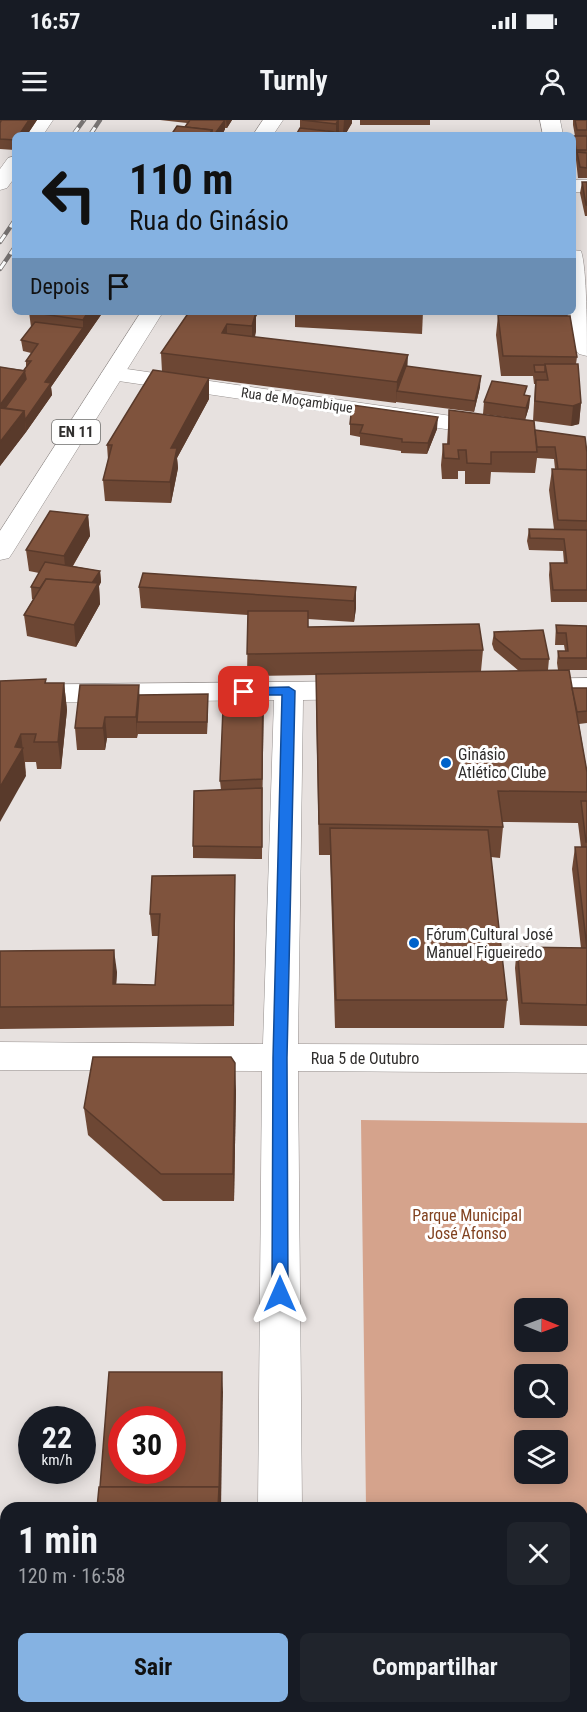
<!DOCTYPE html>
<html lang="pt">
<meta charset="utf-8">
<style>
:root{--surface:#171b24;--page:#20242c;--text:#f1f3f6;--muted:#9ea1a6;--accent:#85b2e2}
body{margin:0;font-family:"Roboto Condensed",sans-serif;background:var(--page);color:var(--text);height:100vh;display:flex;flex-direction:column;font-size:22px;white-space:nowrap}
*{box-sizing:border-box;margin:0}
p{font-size:20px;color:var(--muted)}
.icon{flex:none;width:33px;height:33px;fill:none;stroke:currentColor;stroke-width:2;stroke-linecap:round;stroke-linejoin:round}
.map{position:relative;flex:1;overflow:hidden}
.sheet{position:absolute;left:0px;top:1382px;width:588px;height:212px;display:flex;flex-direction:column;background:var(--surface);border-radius:18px 18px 0 0;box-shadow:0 3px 15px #0003}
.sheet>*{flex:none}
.hud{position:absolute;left:12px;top:12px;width:564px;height:183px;border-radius:9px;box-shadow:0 3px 15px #0003;background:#85b2e2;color:#111;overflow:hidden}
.needle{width:39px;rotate:91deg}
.controls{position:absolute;left:514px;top:1178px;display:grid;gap:12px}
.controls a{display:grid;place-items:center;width:54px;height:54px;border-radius:9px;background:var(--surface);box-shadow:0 3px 15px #0003;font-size:30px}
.speed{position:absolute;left:18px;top:1286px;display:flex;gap:12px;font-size:30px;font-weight:700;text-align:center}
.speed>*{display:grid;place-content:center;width:78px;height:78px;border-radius:50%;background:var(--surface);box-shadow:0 3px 15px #0003;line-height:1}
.speed small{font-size:15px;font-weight:400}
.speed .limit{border:9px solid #d22;background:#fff;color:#111}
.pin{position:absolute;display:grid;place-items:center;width:51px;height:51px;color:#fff;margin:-26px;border-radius:12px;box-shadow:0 3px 9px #0006}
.me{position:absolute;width:66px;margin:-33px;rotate:0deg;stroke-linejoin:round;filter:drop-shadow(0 0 4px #0008)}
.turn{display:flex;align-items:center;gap:21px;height:126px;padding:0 18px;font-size:27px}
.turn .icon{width:78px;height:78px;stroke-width:2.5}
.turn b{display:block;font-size:42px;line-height:51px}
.then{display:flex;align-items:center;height:57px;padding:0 18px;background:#0003;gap:12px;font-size:22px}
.round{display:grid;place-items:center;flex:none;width:63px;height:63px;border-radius:9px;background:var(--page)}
.head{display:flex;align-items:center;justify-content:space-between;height:102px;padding:0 18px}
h1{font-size:36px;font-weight:700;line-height:45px}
.action{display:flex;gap:12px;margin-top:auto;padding:12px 18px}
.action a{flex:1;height:69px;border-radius:9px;background:var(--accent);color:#111;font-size:24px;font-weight:700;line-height:69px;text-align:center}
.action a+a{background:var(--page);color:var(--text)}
.status{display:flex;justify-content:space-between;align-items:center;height:42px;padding:0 30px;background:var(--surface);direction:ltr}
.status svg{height:16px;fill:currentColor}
header{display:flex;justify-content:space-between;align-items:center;height:78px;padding:0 18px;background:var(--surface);font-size:27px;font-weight:700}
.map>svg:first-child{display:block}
.green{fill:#d5a38c;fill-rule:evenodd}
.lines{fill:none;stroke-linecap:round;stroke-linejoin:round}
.street-casing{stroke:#948e8c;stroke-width:1}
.primary-casing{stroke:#948e8c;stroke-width:1}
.street{fill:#fff;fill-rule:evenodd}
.primary{fill:#fff;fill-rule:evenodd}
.rail-casing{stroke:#787473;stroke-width:4.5}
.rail{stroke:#fff;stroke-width:3;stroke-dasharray:9;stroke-linecap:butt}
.wall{fill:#6d4734}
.shaded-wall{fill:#593a2b}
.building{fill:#7f533d;stroke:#593a2b;stroke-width:1.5;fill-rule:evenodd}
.route{fill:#1a73e8;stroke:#114b97;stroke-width:1.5}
.poi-dot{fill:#0062ca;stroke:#fff;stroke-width:2}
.labels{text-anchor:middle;stroke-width:6;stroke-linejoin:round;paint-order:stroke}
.far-street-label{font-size:14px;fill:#302e2d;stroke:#fff}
.shield{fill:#fff;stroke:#6e6d6c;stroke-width:1.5}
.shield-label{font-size:15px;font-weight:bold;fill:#302e2d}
.poi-label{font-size:16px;fill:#302e2d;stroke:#fff;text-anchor:start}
.street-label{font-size:16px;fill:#302e2d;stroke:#fff}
.park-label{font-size:16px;fill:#814220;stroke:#fff}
</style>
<div class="status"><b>16:57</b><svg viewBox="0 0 49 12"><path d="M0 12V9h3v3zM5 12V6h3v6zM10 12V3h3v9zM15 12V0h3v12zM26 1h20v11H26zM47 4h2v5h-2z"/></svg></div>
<header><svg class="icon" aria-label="menu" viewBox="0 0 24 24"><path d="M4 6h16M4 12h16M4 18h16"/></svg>Turnly<svg class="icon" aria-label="person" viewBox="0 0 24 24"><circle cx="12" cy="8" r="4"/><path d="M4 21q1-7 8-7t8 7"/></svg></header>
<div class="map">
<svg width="587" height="1592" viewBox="0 0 587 1592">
<rect width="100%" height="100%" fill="#e7e1df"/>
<path class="green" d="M361 1000 587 1003V1592H369V1587H582V1388L366 1387ZM525 1188H558V1221H525ZM525 1254H558V1287H525ZM525 1320H558V1353H525Z"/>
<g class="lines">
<defs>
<g id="street">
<path d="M33 0H53L43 15H23Z"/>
<path d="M540 0H560L563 15H543Z"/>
<path d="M15 36V57L7 68 0 70V49L8 38Z"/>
<rect x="573" y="60" width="14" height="12"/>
<path d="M573 130 581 131C587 148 587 213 587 236L579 234 575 229 570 192H573Z"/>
<path d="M113 247 493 302 502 304 505 309 502 314 493 316 105 259 101 254 105 249Z"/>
<path d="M587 558V576L529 577 519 575 514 568 519 561 529 559Z"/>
<path d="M360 561 370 563 375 570 370 577 360 579 303 580 298 924 587 925V953L298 951 302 1388H258L262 951 0 950V922L263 924 274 580 0 583V565Z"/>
<rect x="257" y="1587" width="46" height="5"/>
</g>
<g id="primary">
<path d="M263 0H283L273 15H253Z"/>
<path d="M141 192H163L13 432 9 438 0 440V411Z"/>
</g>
</defs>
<use href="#street" class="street-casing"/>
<use href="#primary" class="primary-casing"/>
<use href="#street" class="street"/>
<use href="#primary" class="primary"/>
<defs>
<g id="rail">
<path d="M73 15 84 0"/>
<path d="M90 15 100 0"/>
<path d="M0 122 15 100"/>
<path d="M0 149 15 127"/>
</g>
</defs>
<use href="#rail" class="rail-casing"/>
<use href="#rail" class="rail"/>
</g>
<g class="wall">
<path d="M0 0H37L27 15H15V30L0 29Z"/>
<path d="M160 0H232L227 8H225V9L222 15H171L185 7 187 3Z"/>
<path d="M300 0H352V3L346 13 300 8Z"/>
<rect x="360" y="0" width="70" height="5"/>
<path d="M573 0H587V58H578L576 40H575L573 29 574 16H575L573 5Z"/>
<path d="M582 62H587V96H585L580 73Z"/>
<path d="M29 192H103L51 267 52 275 26 312 0 346V247L24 250 26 247V241L31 233 23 231 21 220 31 207Z"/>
<path d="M189 192 256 197V211L255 217 408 247 480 267 474 292 396 282V281V283L209 259V279L177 338 178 348 171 383 105 381 103 360 108 340 107 325 162 252 161 233Z"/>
<path d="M295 192H423L422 214 295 207Z"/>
<path d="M531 192H566L577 237 576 244 581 283 579 304 571 306 534 301 535 310 587 333V482H551L549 455 550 443H564L563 431 529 430 527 421 529 409H554L549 370 552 349H555L554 339 537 338 535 353 491 352 490 364H465V351H458V359H442L441 345 443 324H447L449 290 533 301 535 264H534L533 256H501L496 215 498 195 532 196Z"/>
<path d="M526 275 530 276 529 287 525 300 483 294 484 282Z"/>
<path d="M350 304 437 309 427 334 401 333V331L360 325V317L350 315Z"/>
<path d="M88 395 90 416 73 446 100 451 101 462 99 466 100 484 76 527 27 516 24 495 33 479H32L31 467 39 453 29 451 26 430Z"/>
<path d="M139 467H356V488L354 502 308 499V507L483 530 481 551H519L494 530 492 524 494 512 549 539 548 550H558L557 543 558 531H565L564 525H555L556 505 587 506V550H569L572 568H587V603L579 604 587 652V906L520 905 515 848 517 827 581 828 572 749 575 727H581L578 703 502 702 503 707 500 738 491 737 507 880 504 908H335L330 735H319L316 585V555L247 556 248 495 141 488Z"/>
<path d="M0 561 47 563H64L67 590 61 649H37L36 642H25L26 656Z"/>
<path d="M263 563 262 739 193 738V726L221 670 220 661Z"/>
<path d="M208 574 207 614H138L137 618H107L105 630H77L75 608 139 575Z"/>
<path d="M235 755V777L234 906 0 909V831L117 852 116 864 155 865 159 816H152L150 794Z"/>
<path d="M236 970 234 1081H163L88 1015 84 988Z"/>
</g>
<g class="shaded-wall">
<path d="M29 0H37L27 15H19Z"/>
<path d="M225 0V9L222 15H214Z"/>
<path d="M226 0H232L227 8Z"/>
<path d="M338 0H339V15H336V4Z"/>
<path d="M344 0H352V3L345 15H343Z"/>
<path d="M88 192H103L51 267 52 275 26 312 25 300 45 262 83 208V200Z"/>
<path d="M249 192H259L256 197V211L252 226V206Z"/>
<path d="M227 204V224L222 213Z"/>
<path d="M408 235 407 255 397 271 396 283 397 262Z"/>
<path d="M25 251 27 271 0 296V285Z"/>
<path d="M481 256 480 267 474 292 475 281Z"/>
<path d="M209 258V279L177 338 178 348 171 383 170 362 171 328Z"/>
<path d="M530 276 529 287 525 300 526 288Z"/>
<path d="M581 283 579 304 571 306 573 286Z"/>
<path d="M24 291 26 312 0 346V322Z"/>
<path d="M438 297 437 309 427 334 428 323Z"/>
<path d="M88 395 90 416 66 457 64 436Z"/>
<path d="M100 451 101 462 99 466 100 484 76 527 74 505 87 471Z"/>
<path d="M356 467V488L354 502V481Z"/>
<path d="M64 563 67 590 61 649 58 622Z"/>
<path d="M263 563 264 585 262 681V659Z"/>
<path d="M139 565 140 587 137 602V618L136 597Z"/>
<path d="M208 574V586L207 614V602Z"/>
<path d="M105 597 107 618 105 630 103 608Z"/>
<path d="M21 614 26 656 0 702V667L15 627Z"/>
<path d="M235 755V777L234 906 233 885Z"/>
<path d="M114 830 117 852 115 885 113 864Z"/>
<path d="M235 943 236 970 234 1081 233 1054Z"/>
<path d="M222 1252 223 1272 221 1388H218Z"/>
<path d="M98 1587H101L102 1592H98Z"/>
</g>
<g class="building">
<path d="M0 0H29L19 15H15V20L0 19V3L1 1Z"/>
<path d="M190 0H225L214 15H212V10L185 7Z"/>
<path d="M302 0H338L336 4Z"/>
<path d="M575 0H587V10H577Z"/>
<path d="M177 6 212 10 209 15H171Z"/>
<path d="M300 8 362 15H296Z"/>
<path d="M574 16H587V30H576Z"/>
<path d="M577 32 587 33V48L580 47Z"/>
<path d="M582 62H587V85H586Z"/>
<path d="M29 192H88L83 200Z"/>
<path d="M189 192H256L252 206 227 204 222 213 408 235 397 262 161 233Z"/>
<path d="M534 192H566L567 196H535Z"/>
<path d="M498 195 570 196 577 237 503 236Z"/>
<path d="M35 202 83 208 45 262 51 263 25 300 24 291 5 288 26 259 24 250 31 241H26L38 224 21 220Z"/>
<path d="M545 244H578L581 283 573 286 535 281 536 260H548Z"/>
<path d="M534 245H545V252H535Z"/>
<path d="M406 246 481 256 475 281 397 271Z"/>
<path d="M0 247 25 251 0 285Z"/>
<path d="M153 250 209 258 171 328H177L170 362 103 360 112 325H107Z"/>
<path d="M492 261 527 266 524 275 530 276 526 288 484 282Z"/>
<path d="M352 285 438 297 428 323 402 322V319L360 313 363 305 350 304Z"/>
<path d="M0 288 24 291 0 322Z"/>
<path d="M449 290 534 301 537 332H491V344L467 343 466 330H458L459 339 444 338 443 324H449Z"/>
<path d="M535 310 585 317 587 333V350L558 349 555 327H537Z"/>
<path d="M552 349 587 350V401L558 400Z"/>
<path d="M50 391 88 395 64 436 26 430Z"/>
<path d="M529 409 587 410V470H553L550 443H567L564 419 530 418Z"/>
<path d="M45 442 100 451 92 463 46 459 40 468 31 467Z"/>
<path d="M143 453 356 467 354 481 139 467Z"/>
<path d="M46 459 98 463 74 505 24 495Z"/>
<path d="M248 491H308V507L479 504 483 530 247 534Z"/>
<path d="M556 505 587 506V538H559L558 531H568L566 513H557Z"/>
<path d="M543 510 549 539H521L495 518 494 512Z"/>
<path d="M569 550 587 652V672L498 671 503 707 319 704 316 554Z"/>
<path d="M46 559 45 563H64L58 622H34L36 614H21L15 627 23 628 0 667V561Z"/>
<path d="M263 563 262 659 220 661 224 564Z"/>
<path d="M80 565H139L136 597H105L103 608H75Z"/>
<path d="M572 568H587V591L577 592Z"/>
<path d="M208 574 207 602H137L139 575Z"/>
<path d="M262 668V727L193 726 194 671Z"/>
<path d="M581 681H587V722H586Z"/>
<path d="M330 708 488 710 507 880H336Z"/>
<path d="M575 727H587V885L522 883 517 827 587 828Z"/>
<path d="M235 755 233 885 0 887V831L114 830 113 864 155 865 160 794H150L152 756Z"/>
<path d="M93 937H231L235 943 233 1054H161L84 988Z"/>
<path d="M109 1252H222L219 1372V1367H100ZM122 1299H172V1350H122Z"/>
<path d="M99 1367H219L218 1388H97Z"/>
<path d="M0 1556H6V1587H98V1592H0Z"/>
<rect x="168" y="1587" width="76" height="5"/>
</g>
<path class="route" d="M289 567 295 571 287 938 288 1174 286 1179 280 1182 274 1179 272 1174 273 938 282 575H244L238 572 244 568Z"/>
<g class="poi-dot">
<circle cx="446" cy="643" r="6"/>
<circle cx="414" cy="823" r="6"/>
</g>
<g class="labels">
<g class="far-street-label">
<text transform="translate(297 280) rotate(8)" y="5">Rua de Moçambique</text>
</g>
<rect class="shield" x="52" y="300" width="48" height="24" rx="4.5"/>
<g class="shield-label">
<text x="76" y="317">EN 11</text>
</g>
<g class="poi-label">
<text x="458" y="640">Ginásio<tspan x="458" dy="18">Atlético Clube</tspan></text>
<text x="426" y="820">Fórum Cultural José<tspan x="426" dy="18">Manuel Figueiredo</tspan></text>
</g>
<g class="street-label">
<text x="365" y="944">Rua 5 de Outubro</text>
</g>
<g class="park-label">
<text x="467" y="1101">Parque Municipal<tspan x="467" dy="18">José Afonso</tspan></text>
</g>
</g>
</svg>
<div class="controls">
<a><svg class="needle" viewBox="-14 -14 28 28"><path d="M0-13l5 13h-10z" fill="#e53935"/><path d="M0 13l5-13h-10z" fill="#9ea1a6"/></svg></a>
<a><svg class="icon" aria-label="search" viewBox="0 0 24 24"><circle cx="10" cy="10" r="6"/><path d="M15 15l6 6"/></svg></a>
<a><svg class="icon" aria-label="layers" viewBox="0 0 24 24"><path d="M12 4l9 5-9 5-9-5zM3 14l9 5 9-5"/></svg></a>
</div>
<div class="speed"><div>22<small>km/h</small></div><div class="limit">30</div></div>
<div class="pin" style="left:244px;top:572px;background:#d93025"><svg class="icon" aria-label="arrive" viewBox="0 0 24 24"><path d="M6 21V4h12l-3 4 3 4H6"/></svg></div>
<svg class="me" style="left:280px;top:1174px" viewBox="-20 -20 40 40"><path d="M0-17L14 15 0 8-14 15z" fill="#1a73e8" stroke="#fff" stroke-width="4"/></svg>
<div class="hud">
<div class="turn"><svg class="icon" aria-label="left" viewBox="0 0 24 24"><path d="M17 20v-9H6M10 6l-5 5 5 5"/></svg><div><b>110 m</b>Rua do Ginásio</div></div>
<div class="then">Depois<svg class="icon" aria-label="arrive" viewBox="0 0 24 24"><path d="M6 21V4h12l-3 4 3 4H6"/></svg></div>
</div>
<section class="sheet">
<div class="head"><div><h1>1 min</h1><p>120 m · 16:58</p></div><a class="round"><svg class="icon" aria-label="close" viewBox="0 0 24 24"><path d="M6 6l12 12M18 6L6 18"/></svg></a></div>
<div class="action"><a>Sair</a><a>Compartilhar</a></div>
</section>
</div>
